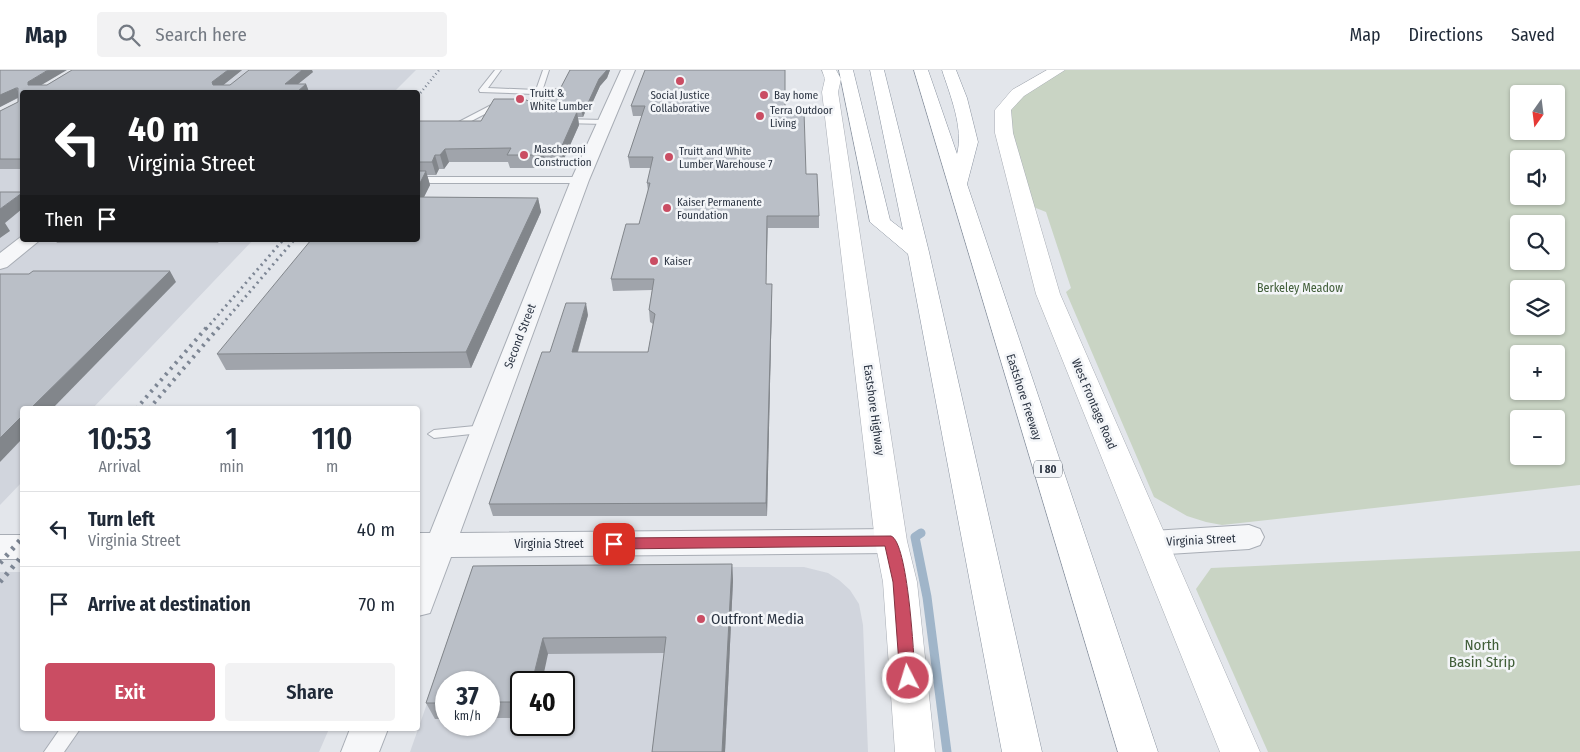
<!DOCTYPE html>
<meta charset="utf-8">
<style>
:root{--surface:#fff;--page:#f2f2f3;--text:#1f2937;--muted:#747a83;--line:#e0e1e3;--accent:#ca4d63}
body{margin:0;font-family:"Fira Sans Condensed",sans-serif;background:var(--page);color:var(--text);height:100vh;display:flex;flex-direction:column;font-size:19px;white-space:nowrap}
*{box-sizing:border-box;margin:0}
p{font-size:16px;color:var(--muted)}
.icon{flex:none;width:28px;height:28px;fill:none;stroke:currentColor;stroke-width:2;stroke-linecap:round;stroke-linejoin:round}
.map{position:relative;flex:1;overflow:hidden}
.details{position:absolute;left:20px;top:336px;width:400px;height:325px;display:flex;flex-direction:column;background:var(--surface);border-radius:5px;box-shadow:0 1px 4px #0004}
.details>*{flex:none}
.hud{position:absolute;left:20px;top:20px;width:400px;height:152px;border-radius:5px;box-shadow:0 1px 4px #0004;background:#202124;color:#fff;overflow:hidden}
.needle{width:32px;rotate:194deg}
.buttons{position:absolute;left:1510px;top:15px;display:grid;gap:10px}
.buttons a{display:grid;place-items:center;width:55px;height:55px;border-radius:5px;background:var(--surface);box-shadow:0 1px 4px #0004;font-size:25px}
.speed{position:absolute;left:435px;top:601px;display:flex;gap:10px;font-size:25px;font-weight:700;text-align:center}
.speed>*{display:grid;place-content:center;width:65px;height:65px;border-radius:50%;background:var(--surface);box-shadow:0 1px 4px #0004;line-height:1}
.speed small{font-size:12px;font-weight:400}
.speed .limit{border:2px solid #111;border-radius:8px;background:#fff;color:#111}
.pin{position:absolute;display:grid;place-items:center;width:42px;height:42px;color:#fff;margin:-21px;border-radius:10px;box-shadow:0 2px 8px #0006}
.me{position:absolute;width:55px;margin:-28px;rotate:355deg;stroke-linejoin:round;filter:drop-shadow(0 0 4px #0008)}
.turn{display:flex;align-items:center;gap:18px;height:105px;padding:0 25px;font-size:22px}
.turn .icon{width:65px;height:65px;stroke-width:2.5}
.turn b{display:block;font-size:35px;line-height:42px}
.then{display:flex;align-items:center;height:48px;padding:0 25px;background:#0003;gap:10px;font-size:19px}
.eta{display:flex;justify-content:space-evenly;align-items:center;height:85px;text-align:center}
.eta b{font-size:30px;font-weight:600;line-height:35px}
.action{display:flex;gap:10px;margin-top:auto;padding:10px 25px}
.action a{flex:1;height:58px;border-radius:5px;background:var(--accent);color:#fff;font-size:20px;font-weight:600;line-height:58px;text-align:center}
.action a+a{background:var(--page);color:var(--text)}
ul{padding:0;list-style:none}
li{display:flex;align-items:center;gap:15px;height:75px;padding:0 25px;border-top:1px solid var(--line)}
li div{flex:1}
li b{display:block;font-size:19px}
li em{font-style:normal}
header{display:flex;align-items:center;gap:30px;box-sizing:border-box;height:70px;padding:0 25px;background:var(--surface);border-bottom:1px solid var(--line)}
header strong{font-size:24px}
nav{display:flex;gap:28px;margin-inline-start:auto;font-size:18px}
.search{width:350px;height:45px;background:var(--page);display:flex;align-items:center;gap:12px;box-sizing:border-box;padding:0 18px;border-radius:5px;color:var(--muted);font-size:19px}
.map>svg:first-child{display:block}
.built{fill:#d1d5dd;fill-rule:evenodd}
.green{fill:#c9d4c4;fill-rule:evenodd}
.lines{fill:none;stroke-linecap:round;stroke-linejoin:round}
.stream{stroke:#a0b5c9;stroke-width:9}
.lane-casing{stroke:#a8adb5;stroke-width:2}
.street-casing{stroke:#a8adb5;stroke-width:2}
.secondary-casing{stroke:#a8adb5;stroke-width:1}
.highway-casing{stroke:#8b94a1;stroke-width:1}
.lane{fill:#f6f7f9;fill-rule:evenodd}
.street{fill:#f6f7f9;fill-rule:evenodd}
.secondary{fill:#fff;fill-rule:evenodd}
.highway{fill:#fff;fill-rule:evenodd}
.rail-far3{stroke:#7d8694;stroke-width:2.5;stroke-dasharray:1 3;stroke-linecap:butt}
.rail-far2{stroke:#7d8694;stroke-width:3;stroke-dasharray:2 4;stroke-linecap:butt}
.rail-far1{stroke:#7d8694;stroke-width:4;stroke-dasharray:2.5 5;stroke-linecap:butt}
.rail{stroke:#7d8694;stroke-width:5;stroke-dasharray:3 6;stroke-linecap:butt}
.wall{fill:#a0a4ab}
.shaded-wall{fill:#82868b}
.building{fill:#babfc7;stroke:#82868b}
.route{fill:#ca4d63;stroke:#833240}
.poi-dot{fill:#ca4d63;stroke:#f3f5f8;stroke-width:2}
.labels{text-anchor:middle;stroke-width:5;stroke-linejoin:round;paint-order:stroke}
.far-poi-label{font-size:11px;fill:#2b3442;stroke:#f3f5f8;text-anchor:start}
.shield{fill:#f3f5f8;stroke:#676e79;stroke-width:1}
.shield-label{font-size:11px;font-weight:bold;fill:#2b3442}
.park-label{font-size:12px;fill:#415e39;stroke:#f3f5f8}
.street-label{font-size:12px;fill:#2b3442;stroke:#f3f5f8}
.near-poi-label{font-size:15px;fill:#2b3442;stroke:#f3f5f8;text-anchor:start}
.near-park-label{font-size:15px;fill:#415e39;stroke:#f3f5f8}
</style>
<header>
<strong>Map</strong>
<div class="search"><svg class="icon" aria-label="search" viewBox="0 0 24 24"><circle cx="10" cy="10" r="6"/><path d="M15 15l6 6"/></svg>Search here</div>
<nav><a>Map</a><a>Directions</a><a>Saved</a></nav>
</header>
<div class="map">
<svg width="1580" height="682" viewBox="0 0 1580 682">
<rect width="100%" height="100%" fill="#e3e6eb"/>
<g class="built">
<path d="M151 0H416L394 22H131Z"/>
<path d="M0 70H22V170H253L92 339H22V412L0 435Z"/>
<path d="M475 497H804L828 503 839 510 850 520 859 534 863 555 868 682H410ZM446 612H489V655H446ZM521 612H564V655H521Z"/>
<path d="M0 502H22V659H329L319 682H0Z"/>
</g>
<g class="green">
<path d="M1058 0H1580V415L1222 455 1206 452 1187 446 1154 427 1066 222 1071 218 1046 142 1031 136 1009 47 1013 27ZM1519 24H1556V61H1519ZM1519 89H1556V126H1519ZM1519 154H1556V191H1519ZM1519 219H1556V256H1519ZM1519 284H1556V321H1519ZM1519 349H1556V386H1519Z"/>
<path d="M1580 481V682H1268L1196 519 1211 498Z"/>
</g>
<g class="lines">
<path class="stream" d="M921 463 915 467 927 527 947 682"/>
<defs>
<g id="lane">
<path d="M495 0H501L488 18 536 20 543 0H549L536 40 543 44V48H537L528 41 534 24 480 22 479 20Z"/>
<path d="M499 31 506 33 456 59 449 57Z"/>
<path d="M559 49 605 50 609 52 605 54 562 53H559Z"/>
<path d="M418 107H580L584 110 580 113H418Z"/>
<path d="M485 355 490 356 491 359 490 362 434 368 428 364 434 360Z"/>
<path d="M60 659H80L64 682H44Z"/>
</g>
<g id="street">
<path d="M621 0H635L589 110 460 463 891 459 902 463 906 471 902 479 891 483 451 487 430 543 418 546V493L420 487H418V463H430L571 110Z"/>
<path d="M22 166V170H40L7 197 0 199V183Z"/>
<path d="M1249 455 1260 459 1264 467 1260 475 1249 479 1152 485 1141 481 1137 473 1141 465 1152 461Z"/>
<rect x="0" y="465" width="22" height="24"/>
<path d="M350 659H388L379 682H341Z"/>
</g>
<g id="secondary">
<path d="M822 0H836L841 9 838 22 907 471 917 512 935 682H895L883 512 875 471 822 22 825 9Z"/>
<path d="M1047 0H1065L1024 26 1011 40 1013 63 1060 224 1260 682H1220L1036 224 995 63V40L1012 20Z"/>
</g>
<g id="highway">
<path d="M839 0H853L890 150 903 160 870 0H884L929 182 1042 682H1002L908 184 870 152Z"/>
<path d="M914 0H928L957 84C964 58 950 25 942 0H956L967 28 978 72 967 114 1158 682H1118Z"/>
</g>
</defs>
<use href="#lane" class="lane-casing"/>
<use href="#street" class="street-casing"/>
<use href="#secondary" class="secondary-casing"/>
<use href="#highway" class="highway-casing"/>
<use href="#lane" class="lane"/>
<use href="#street" class="street"/>
<use href="#secondary" class="secondary"/>
<use href="#highway" class="highway"/>
<path class="rail-far3" d="M418 26 439 0"/>
<g class="rail-far2">
<path d="M206 259 283 170"/>
<path d="M218 259 294 170"/>
</g>
<g class="rail-far1">
<path d="M136 339 207 257"/>
<path d="M149 339 219 257"/>
</g>
<g class="rail">
<path d="M0 493 22 468"/>
<path d="M0 512 22 486"/>
</g>
</g>
<g class="wall">
<path d="M0 0 42 15H47L72 0H242L223 15H230L313 2 298 14H306L309 22H22V99H0V41L18 32V28L0 37Z"/>
<path d="M570 0H610L607 8 600 16 589 40H586L583 47H578L579 55 563 91H545L542 98H510L508 92H449L444 99H439L436 105H427L430 115 424 127 538 128 541 142 471 298 226 300 217 284 418 170V51H481L541 37V34L560 19Z"/>
<path d="M645 0 786 41 819 146V158H768L766 214 772 226 767 446H493L489 434 550 282 588 245 578 282H648L653 254 650 252 649 240 652 220 613 221 611 209 639 154 648 121 647 113 651 98H630L628 87 642 46H633L631 36Z"/>
<path d="M55 170H220L218 173H57Z"/>
<path d="M732 494 733 510 725 682H652L664 583 548 584 521 612V648H489V612H446V649H435L426 633 473 496Z"/>
</g>
<g class="shaded-wall">
<path d="M48 0H67L33 20 28 15V12Z"/>
<path d="M228 0H242L216 21 212 12Z"/>
<path d="M302 0H312L313 2 288 22 285 14Z"/>
<path d="M607 0H610L607 8 600 16 589 40 588 33 599 9Z"/>
<path d="M306 14 309 22H297Z"/>
<path d="M16 18 21 26 0 37V25Z"/>
<path d="M585 33 586 40 583 47 581 40Z"/>
<path d="M577 42 579 55 563 91 561 78Z"/>
<path d="M542 78 545 91 542 98 539 85Z"/>
<path d="M445 79 449 92 444 99 440 85Z"/>
<path d="M435 85 439 99 436 105 432 92Z"/>
<path d="M426 101 430 115 418 139V117Z"/>
<path d="M22 123V139L5 153 10 161 0 168V139Z"/>
<path d="M538 128 541 142 471 298 466 282Z"/>
<path d="M170 201 176 212 52 339H30Z"/>
<path d="M772 214V226L767 446 766 433Z"/>
<path d="M586 233 588 245 574 294 572 282Z"/>
<path d="M22 346V369L0 392V368Z"/>
<path d="M732 494 733 510 725 682H722Z"/>
<path d="M543 568 548 584 542 612H532Z"/>
</g>
<g class="building">
<path d="M0 0H48L28 12V15H47L72 0H228L212 12 213 15H230L249 0H302L285 14H306L297 22H22V89H0V41L18 32V18H16L0 25Z"/>
<path d="M570 0H607L599 9 588 33H585L581 40 554 39 541 34 549 19H560Z"/>
<path d="M645 0H785V41H804L806 104H817L819 146H767L766 214H772L766 433 489 434 542 282H550L566 233H586L572 282H648L655 244 649 240 654 209H611L626 154H639L650 113H647L653 87H628L645 36H631Z"/>
<path d="M494 29H524L551 41 577 42 561 78H542L539 85H507L511 78 445 79 440 85H435L432 92H418V51H481Z"/>
<path d="M418 101H426L418 117Z"/>
<path d="M0 122H22V123L0 139Z"/>
<path d="M418 127 538 128 466 282 217 284 311 170H418Z"/>
<path d="M33 201H170L30 339H22V346L0 368V204H29Z"/>
<path d="M732 494 722 682H652L666 567 543 568 532 612H521V632H489V612H446V633H426L473 496Z"/>
</g>
<path class="route" d="M891 466C908 472 914 586 915 608L913 612 908 615 902 612 900 608 893 512 885 476 614 479 607 474 614 468Z"/>
<g class="poi-dot">
<circle cx="680" cy="11" r="5"/>
<circle cx="764" cy="25" r="5"/>
<circle cx="520" cy="29" r="5"/>
<circle cx="760" cy="46" r="5"/>
<circle cx="524" cy="85" r="5"/>
<circle cx="669" cy="87" r="5"/>
<circle cx="667" cy="138" r="5"/>
<circle cx="654" cy="191" r="5"/>
<circle cx="701" cy="549" r="5"/>
</g>
<g class="labels">
<g class="far-poi-label">
<text x="530" y="27">Truitt &amp;<tspan x="530" dy="13">White Lumber</tspan></text>
<text x="680" y="29" text-anchor="middle">Social Justice<tspan x="680" dy="13">Collaborative</tspan></text>
<text x="774" y="29">Bay home</text>
<text x="770" y="44">Terra Outdoor<tspan x="770" dy="13">Living</tspan></text>
<text x="534" y="83">Mascheroni<tspan x="534" dy="13">Construction</tspan></text>
<text x="679" y="85">Truitt and White<tspan x="679" dy="13">Lumber Warehouse 7</tspan></text>
<text x="677" y="136">Kaiser Permanente<tspan x="677" dy="13">Foundation</tspan></text>
<text x="664" y="195">Kaiser</text>
</g>
<rect class="shield" x="1034" y="390.5" width="28" height="17" rx="4"/>
<g class="shield-label">
<text x="1048" y="403">I 80</text>
</g>
<g class="park-label">
<text x="1300" y="222">Berkeley Meadow</text>
</g>
<g class="street-label">
<text transform="translate(520 266) rotate(-69)" y="4">Second Street</text>
<text transform="translate(1024 327) rotate(72)" y="4">Eastshore Freeway</text>
<text transform="translate(1094 334) rotate(67)" y="4">West Frontage Road</text>
<text transform="translate(874 340) rotate(82)" y="4">Eastshore Highway</text>
<text transform="translate(1201 470) rotate(-3)" y="4">Virginia Street</text>
<text x="549" y="478">Virginia Street</text>
</g>
<g class="near-poi-label">
<text x="711" y="554">Outfront Media</text>
</g>
<g class="near-park-label">
<text x="1482" y="580">North<tspan x="1482" dy="17">Basin Strip</tspan></text>
</g>
</g>
</svg>
<div class="buttons">
<a><svg class="needle" viewBox="-14 -14 28 28"><path d="M0-13l5 13h-10z" fill="#e53935"/><path d="M0 13l5-13h-10z" fill="#747a83"/></svg></a>
<a><svg class="icon" aria-label="sound" viewBox="0 0 24 24"><path d="M4 9h4l5-4v14l-5-4H4zM17 9q2 3 0 6"/></svg></a>
<a><svg class="icon" aria-label="search" viewBox="0 0 24 24"><circle cx="10" cy="10" r="6"/><path d="M15 15l6 6"/></svg></a>
<a><svg class="icon" aria-label="layers" viewBox="0 0 24 24"><path d="M12 4l9 5-9 5-9-5zM3 14l9 5 9-5"/></svg></a>
<a>+</a>
<a>−</a>
</div>
<div class="speed"><div>37<small>km/h</small></div><div class="limit">40</div></div>
<div class="pin" style="left:614px;top:474px;background:#d93025"><svg class="icon" aria-label="arrive" viewBox="0 0 24 24"><path d="M6 21V4h12l-3 4 3 4H6"/></svg></div>
<svg class="me" style="left:908px;top:608px" viewBox="-20 -20 40 40"><circle r="17" fill="#ca4d63" stroke="#fff" stroke-width="3"/><path d="M0-11L8 9 0 5-8 9z" fill="#fff"/></svg>
<div class="hud">
<div class="turn"><svg class="icon" aria-label="left" viewBox="0 0 24 24"><path d="M17 20v-9H6M10 6l-5 5 5 5"/></svg><div><b>40 m</b>Virginia Street</div></div>
<div class="then">Then<svg class="icon" aria-label="arrive" viewBox="0 0 24 24"><path d="M6 21V4h12l-3 4 3 4H6"/></svg></div>
</div>
<section class="details">
<div class="eta">
<div><b>10:53</b><p>Arrival</p></div>
<div><b>1</b><p>min</p></div>
<div><b>110</b><p>m</p></div>
</div>
<ul>
<li><svg class="icon" aria-label="left" viewBox="0 0 24 24"><path d="M17 20v-9H6M10 6l-5 5 5 5"/></svg><div><b>Turn left</b><p>Virginia Street</p></div><em>40 m</em></li>
<li><svg class="icon" aria-label="arrive" viewBox="0 0 24 24"><path d="M6 21V4h12l-3 4 3 4H6"/></svg><div><b>Arrive at destination</b></div><em>70 m</em></li>
</ul>
<div class="action"><a>Exit</a><a>Share</a></div>
</section>
</div>
